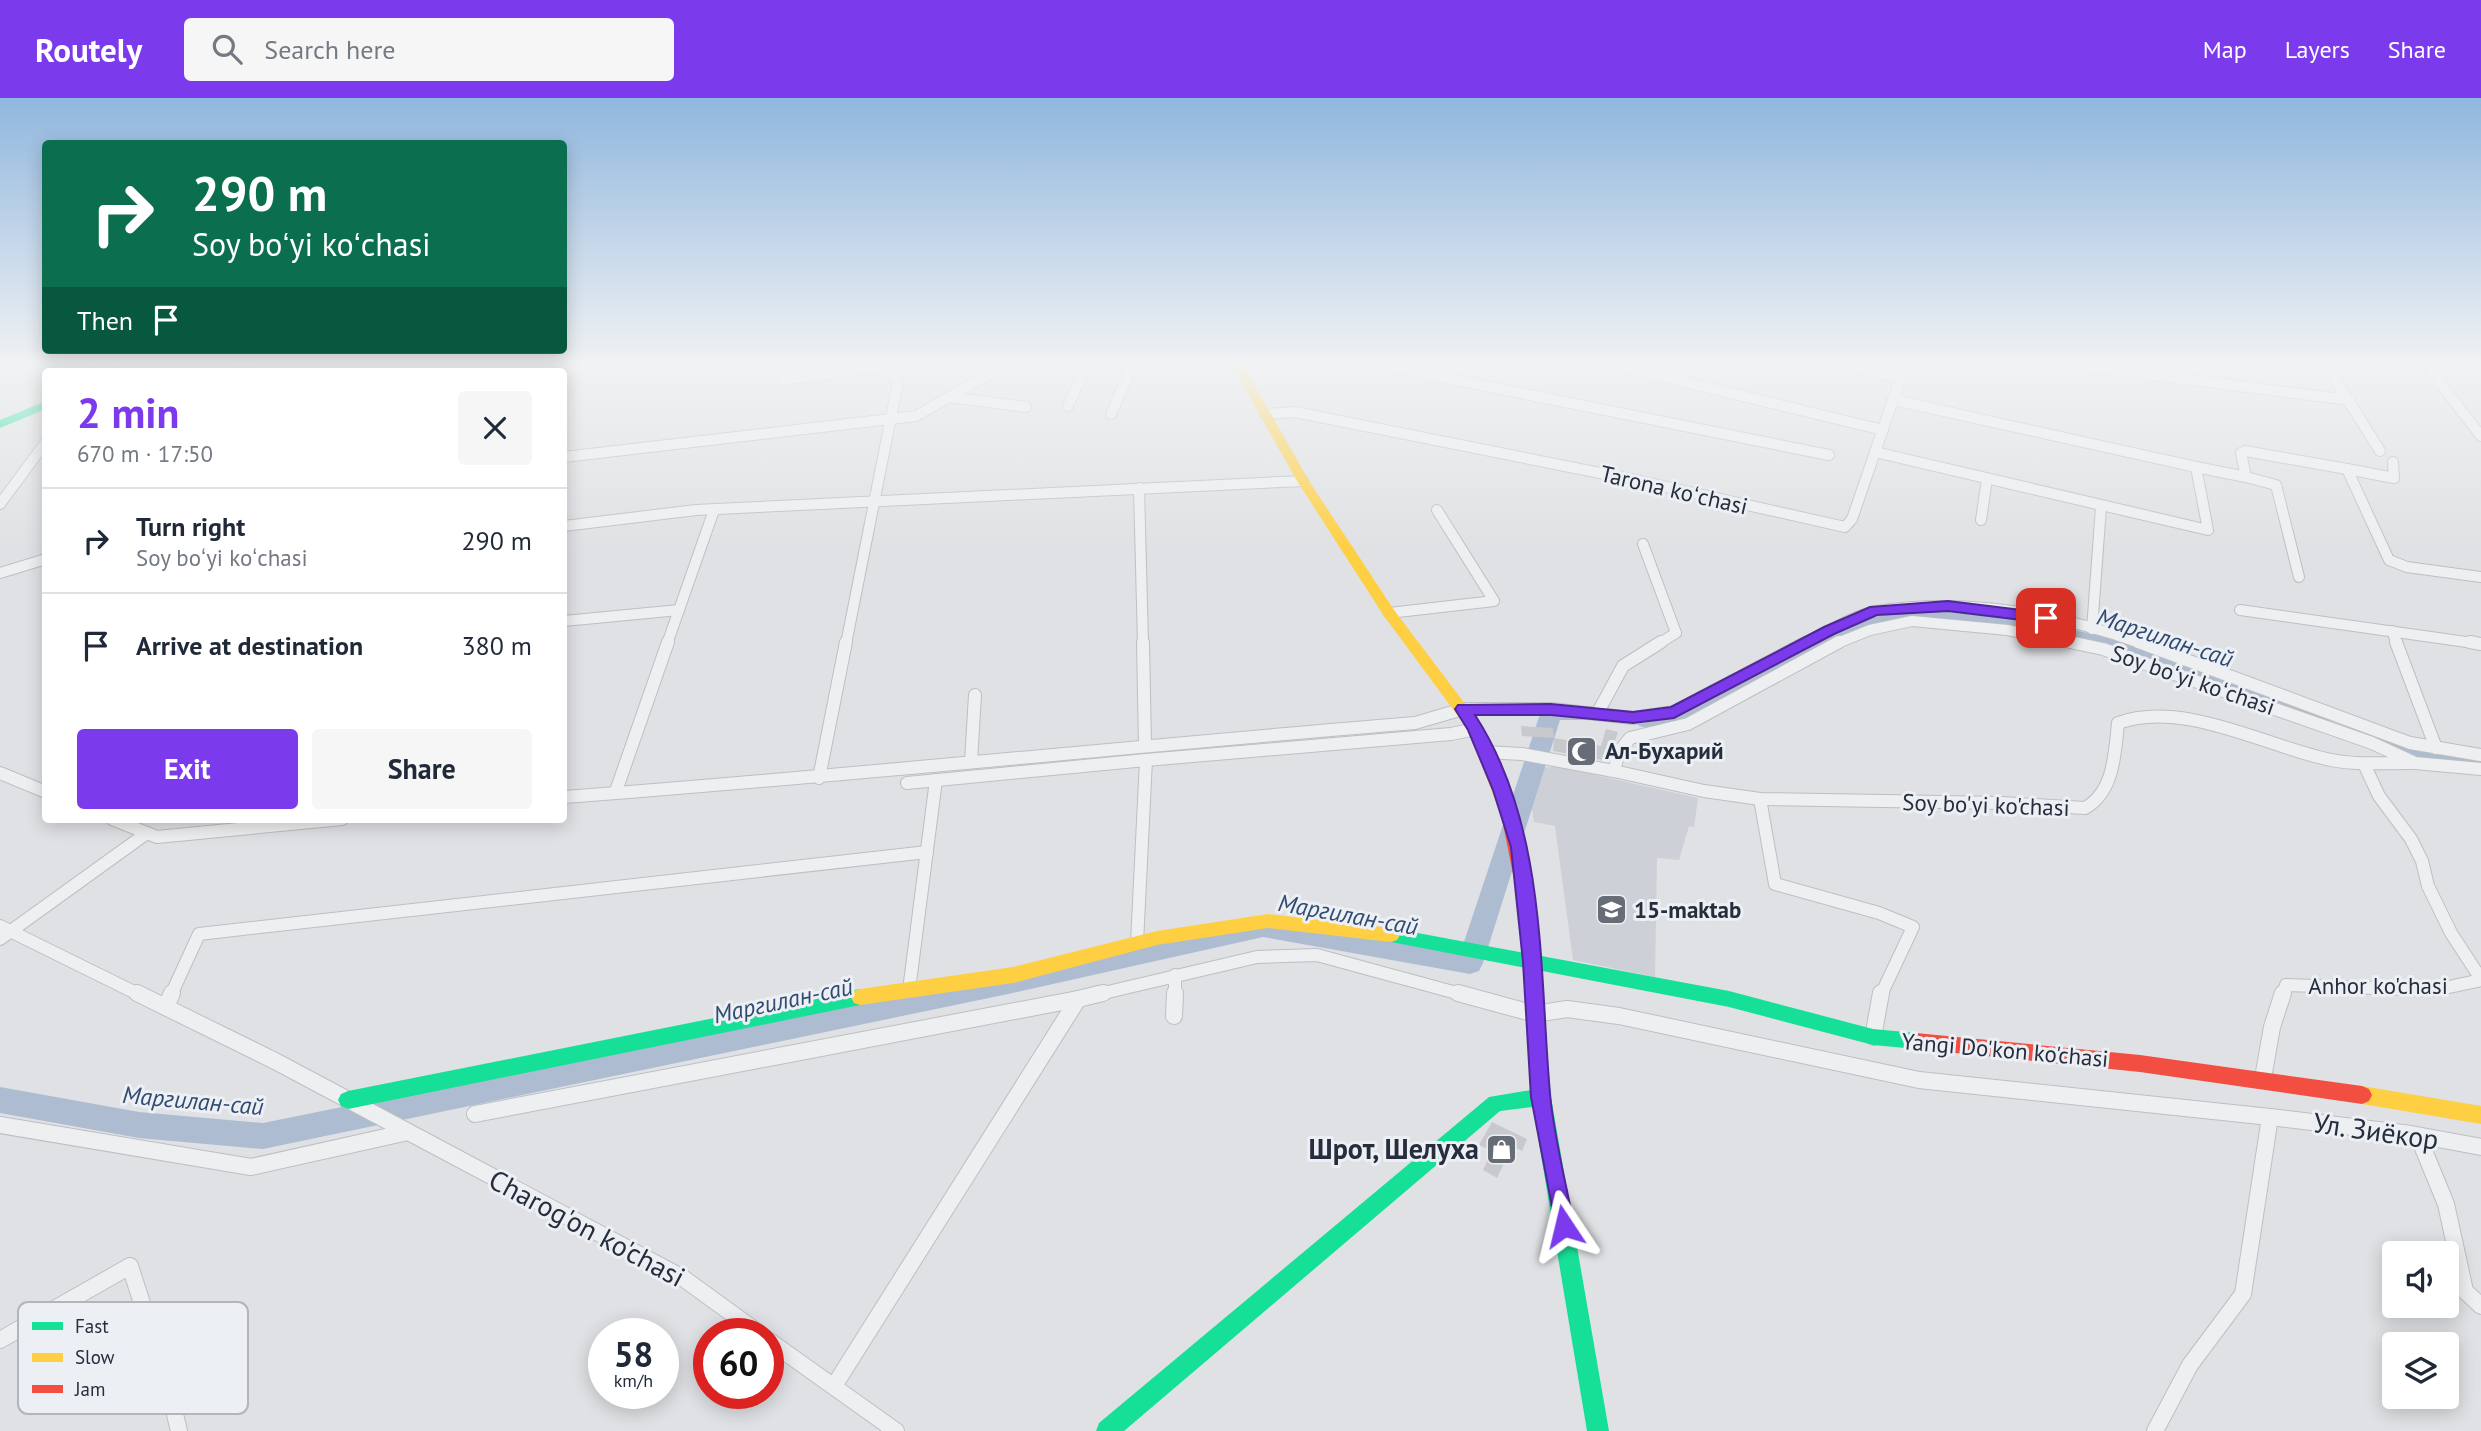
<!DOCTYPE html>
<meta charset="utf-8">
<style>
:root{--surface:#fff;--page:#f6f6f7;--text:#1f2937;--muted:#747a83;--line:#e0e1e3;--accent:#7c3aed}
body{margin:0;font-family:"PT Sans",sans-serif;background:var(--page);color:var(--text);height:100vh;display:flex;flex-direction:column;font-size:26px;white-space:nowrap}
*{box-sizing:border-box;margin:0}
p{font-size:23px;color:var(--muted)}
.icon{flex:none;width:38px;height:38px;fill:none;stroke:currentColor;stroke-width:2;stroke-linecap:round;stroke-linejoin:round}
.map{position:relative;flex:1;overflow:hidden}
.panel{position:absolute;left:42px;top:270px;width:525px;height:455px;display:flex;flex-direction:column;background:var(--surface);border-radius:7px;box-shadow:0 4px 18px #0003}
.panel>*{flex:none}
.top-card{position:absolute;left:42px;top:42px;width:525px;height:214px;border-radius:7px;box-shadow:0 4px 18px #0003;background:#0b6e4f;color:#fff;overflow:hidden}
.tools{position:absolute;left:2382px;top:1143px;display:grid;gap:14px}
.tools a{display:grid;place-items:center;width:77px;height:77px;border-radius:7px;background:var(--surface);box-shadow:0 4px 18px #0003;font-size:35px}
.speed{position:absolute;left:588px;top:1220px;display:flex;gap:14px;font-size:35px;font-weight:700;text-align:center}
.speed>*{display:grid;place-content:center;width:91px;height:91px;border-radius:50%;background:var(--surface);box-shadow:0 4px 18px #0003;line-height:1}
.speed small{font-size:18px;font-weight:400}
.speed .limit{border:10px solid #d22;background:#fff;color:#111}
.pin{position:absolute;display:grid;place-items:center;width:60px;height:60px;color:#fff;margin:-30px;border-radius:14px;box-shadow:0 4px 10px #0006}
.me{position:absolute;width:77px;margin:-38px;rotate:350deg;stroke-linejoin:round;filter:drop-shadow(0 0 5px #0008)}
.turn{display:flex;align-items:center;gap:24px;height:147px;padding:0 35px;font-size:32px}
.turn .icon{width:91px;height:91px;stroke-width:2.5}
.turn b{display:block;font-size:49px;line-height:60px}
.then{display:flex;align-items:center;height:66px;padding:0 35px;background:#0003;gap:14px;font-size:26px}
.round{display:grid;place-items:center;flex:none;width:74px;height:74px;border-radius:7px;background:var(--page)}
.head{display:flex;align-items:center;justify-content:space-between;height:119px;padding:0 35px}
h1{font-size:42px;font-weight:700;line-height:52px;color:var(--accent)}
.primary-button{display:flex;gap:14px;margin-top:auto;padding:14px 35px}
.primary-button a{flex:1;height:80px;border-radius:7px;background:var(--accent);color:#fff;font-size:28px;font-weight:700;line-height:80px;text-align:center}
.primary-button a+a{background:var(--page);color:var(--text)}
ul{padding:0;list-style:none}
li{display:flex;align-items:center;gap:21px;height:105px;padding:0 35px;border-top:2px solid var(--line)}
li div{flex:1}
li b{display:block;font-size:26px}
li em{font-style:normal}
header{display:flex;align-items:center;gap:42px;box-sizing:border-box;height:98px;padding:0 35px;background:var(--accent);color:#fff}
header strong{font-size:33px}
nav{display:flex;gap:38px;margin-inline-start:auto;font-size:24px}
.search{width:490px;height:63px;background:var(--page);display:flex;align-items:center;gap:18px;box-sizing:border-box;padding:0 24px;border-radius:7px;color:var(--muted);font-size:26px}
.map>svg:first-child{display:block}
.built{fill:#cdd0d7}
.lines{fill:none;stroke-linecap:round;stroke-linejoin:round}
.river{fill:#adbcd0;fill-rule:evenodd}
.building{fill:#c7c9cc}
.street-far2-casing{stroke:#bdbfc2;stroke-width:12}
.street-far1-casing{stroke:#bdbfc2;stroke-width:14}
.street-casing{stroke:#bdbfc2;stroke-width:18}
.street-far2{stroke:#eeeff1;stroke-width:10}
.street-far1{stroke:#eeeff1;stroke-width:12}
.street{stroke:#eeeff1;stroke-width:16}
.fast{fill:#16e098;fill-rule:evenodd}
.slow{fill:#ffcf43;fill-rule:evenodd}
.jam{fill:#f24e42;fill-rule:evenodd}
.route{fill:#7c3aed;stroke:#51269a;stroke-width:2}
.labels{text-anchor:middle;stroke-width:6;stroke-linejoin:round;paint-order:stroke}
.street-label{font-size:23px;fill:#262e3d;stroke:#eceff4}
.poi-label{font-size:23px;font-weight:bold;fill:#262e3d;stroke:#eceff4;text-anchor:start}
.water-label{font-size:24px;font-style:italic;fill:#314b70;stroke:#eceff4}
.near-street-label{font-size:28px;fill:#262e3d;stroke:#eceff4}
.near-poi-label{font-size:28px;font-weight:bold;fill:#262e3d;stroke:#eceff4;text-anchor:end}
.key{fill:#eceff4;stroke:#b1b5bd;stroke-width:2}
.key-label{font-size:19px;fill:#262e3d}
</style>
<header>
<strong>Routely</strong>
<div class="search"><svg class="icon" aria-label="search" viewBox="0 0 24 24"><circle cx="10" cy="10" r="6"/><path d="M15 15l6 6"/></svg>Search here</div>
<nav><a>Map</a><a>Layers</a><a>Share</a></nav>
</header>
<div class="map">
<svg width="2481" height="1333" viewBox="0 0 2481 1333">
<rect width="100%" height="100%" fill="#dfe1e4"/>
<path class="built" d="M1560 669 1698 700 1694 729 1689 728 1679 762 1657 760 1655 879 1573 862 1555 728 1534 724 1525 670Z"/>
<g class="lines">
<g class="river">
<path d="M1942 511 2016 519 2123 543 2327 614 2330 620 2327 626 2319 628 2119 556 2016 533 1942 525 1869 529 1688 625 1647 630 1639 628 1636 622 1639 616 1676 611 1858 517Z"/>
<path d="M1552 605 1586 610 1589 616 1586 622H1560L1483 865 1479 873 1470 876 1263 839 1008 896 263 1051 139 1040 0 1015V989L139 1014 263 1025 1008 874 1263 819 1461 853 1541 613 1544 607Z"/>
<path d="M2355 625 2409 644 2481 657V675L2406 660 2347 639 2344 633 2347 627Z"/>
</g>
</g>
<g class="building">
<path d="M1521 628 1553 630 1554 640 1522 638Z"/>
<path d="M1606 631 1618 634 1608 663 1553 653 1554 640 1601 648Z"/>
<path d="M1492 1024 1527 1041 1522 1053 1516 1050 1510 1063 1506 1061 1497 1080 1483 1072 1492 1053 1479 1047Z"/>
</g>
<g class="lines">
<defs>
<g id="street-far2">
<path d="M1365 264 1829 357"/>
<path d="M1602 264 1883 332"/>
<path d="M1834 264 1901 280"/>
<path d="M2049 264 2350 302"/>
<path d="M2324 264 2380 353"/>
<path d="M2424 264 2481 338"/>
<path d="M100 273 114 264"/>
<path d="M533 273 601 264"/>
<path d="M781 282 884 269"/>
<path d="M949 299 1026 309"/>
<path d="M1894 302 2196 369"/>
<path d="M1068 308 1088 264"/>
<path d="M1111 316 1134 264"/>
<path d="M1265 316 1295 314 1640 383 1845 429 1852 421 1906 264"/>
<path d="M1875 354 2208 432 2196 369 2246 379 2241 355 2245 353 2347 371 2389 462 2407 469 2481 479"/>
<path d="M564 359 916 318 1010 264"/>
<path d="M2347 371 2394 380 2393 364"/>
<path d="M2246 379 2276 387 2299 479"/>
<path d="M1139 390 1143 546"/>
<path d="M0 406 46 344"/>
<path d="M1981 422 1987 381"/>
<path d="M564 428 696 412 1303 383"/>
<path d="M1643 446 1676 535 1658 546"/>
<path d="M0 475 46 461"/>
<path d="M2240 512 2481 546"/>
<path d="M1389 515 1494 503 1437 412"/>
<path d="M564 523 679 512"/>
<path d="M2092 531 2101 409"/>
<path d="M2392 533 2397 546"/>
<path d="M667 546 714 412"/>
<path d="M846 546 898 284 880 264"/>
<path d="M1804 546C1826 535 1853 517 1877 513 1964 499 2061 516 2143 546"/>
<path d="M1835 546 1870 532 1912 523 2007 532 2079 546"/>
</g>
<g id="street-far1">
<path d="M1143 544 1145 648"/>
<path d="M2070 544 2103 551 2372 645 2415 665 2481 671"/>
<path d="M2138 544 2410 645 2481 657"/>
<path d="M2396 544 2436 650"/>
<path d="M2470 544 2481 546"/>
<path d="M1597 616 1623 568 1661 544"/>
<path d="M1485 654 1522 656 1614 673 1619 654 1630 640 1688 626 1839 544"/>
<path d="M1146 662 1451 636 1476 631"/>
<path d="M971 664 975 597"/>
<path d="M2364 666 2379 698 2411 741 2422 763 2428 788 2451 835 2481 881"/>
<path d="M1614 673 1704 693 1760 701 2002 705 2085 710C2114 694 2115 655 2118 625 2182 601 2267 649 2331 662 2357 667 2384 665 2411 665"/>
<path d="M0 675 46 694"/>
<path d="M819 680 846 544"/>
<path d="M907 685 1146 662 1137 845"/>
<path d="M616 693 668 544"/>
<path d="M564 699C848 678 1131 648 1415 625L1463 611H1551L1633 620 1674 614 1807 544"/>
<path d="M1760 701 1775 786 1879 815 1913 829 1881 897"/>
<path d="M112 721 157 739 342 721"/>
<path d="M0 828 140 897"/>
<path d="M0 841 147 735"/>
<path d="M909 892 936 682"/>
<path d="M171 897 199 836 927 754"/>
<path d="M1095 897 1257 859 1317 857 1464 897"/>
<path d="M1175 897V877"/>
<path d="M2283 897 2286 887 2435 892 2481 882"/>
</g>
<g id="street">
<path d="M137 895 275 963 683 1180 760 1236"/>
<path d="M1458 895 1535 916 1567 911 1619 918 1919 982 2270 1019 2243 1196 2190 1267 2155 1333"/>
<path d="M166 909 172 895"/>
<path d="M1174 918 1175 895"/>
<path d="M1873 939 1881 895"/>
<path d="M2263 980 2272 929 2283 895"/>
<path d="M475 1016 1078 901"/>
<path d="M2270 1019 2411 1036 2481 1049"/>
<path d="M0 1027 251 1069 408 1034"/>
<path d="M2418 1038 2446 1106 2465 1193 2481 1208"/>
<path d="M0 1242 130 1168 167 1283 179 1333"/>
<path d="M768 1242 896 1333"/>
<path d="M834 1288 1078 901 1103 895"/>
</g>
</defs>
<use href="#street-far2" class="street-far2-casing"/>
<use href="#street-far1" class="street-far1-casing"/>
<use href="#street" class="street-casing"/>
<use href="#street-far2" class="street-far2"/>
<use href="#street-far1" class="street-far1"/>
<use href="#street" class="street"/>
<g class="fast">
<path d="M46 303V311L0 330V322Z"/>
<path d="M1391 830 1729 893 1873 931 1916 935 1923 937 1925 943 1923 949 1916 951 1873 947 1729 909 1391 844 1385 842 1382 837 1385 832Z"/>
<path d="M860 891 866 893 869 899 866 905 860 907 348 1011 341 1008 338 1002 341 996 348 993Z"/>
<path d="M1539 956 1546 958 1548 964 1551 999 1609 1333H1587L1533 1009 1500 1013 1124 1333H1096L1099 1325 1489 999 1531 992 1530 964 1532 958Z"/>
</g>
<g class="slow">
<path d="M248 264H263L248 273H233Z"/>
<path d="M1234 264H1246L1249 277 1309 383 1394 512 1481 627 1518 721 1516 726H1504L1469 633 1384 518 1297 383 1237 277Z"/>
<path d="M1268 816 1391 830 1397 832 1400 837 1397 842 1391 844 1268 830 1157 847 1013 885 860 907 854 905 851 899 854 893 860 891 1013 869 1157 833Z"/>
<path d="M2362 988 2481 1008V1026L2362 1006 2355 1003 2352 997 2355 991Z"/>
</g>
<g class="jam">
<path d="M1510 715 1516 716 1518 721 1537 811 1548 964 1546 970 1539 972 1532 970 1530 964 1520 811 1502 721 1504 716Z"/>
<path d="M1916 935 2140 957 2362 988 2369 991 2372 997 2369 1003 2362 1006 2140 974 1916 951 1909 949 1907 943 1909 937Z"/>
</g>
</g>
<linearGradient id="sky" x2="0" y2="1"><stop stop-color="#90b7de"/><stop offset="0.59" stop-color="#f1f2f3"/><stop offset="1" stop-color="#f1f2f3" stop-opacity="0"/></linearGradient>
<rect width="2481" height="451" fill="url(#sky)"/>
<path class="route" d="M1948 503 2046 515 2054 520 2046 525 1948 513 1877 517 1834 536 1674 620 1633 625 1551 617H1475C1547 728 1539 870 1550 996 1554 1040 1566 1084 1574 1128L1571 1135 1564 1138 1557 1135 1531 999 1523 864 1511 749 1493 692 1468 632 1455 611 1458 607 1551 606 1633 614 1671 609 1824 529 1870 509Z"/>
<defs>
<symbol id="mosque-square" viewBox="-11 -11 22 22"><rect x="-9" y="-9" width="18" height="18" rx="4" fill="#676d77" stroke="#eceff4"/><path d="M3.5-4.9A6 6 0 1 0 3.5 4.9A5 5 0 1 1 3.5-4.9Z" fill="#fff"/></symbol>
<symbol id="school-square" viewBox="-11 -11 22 22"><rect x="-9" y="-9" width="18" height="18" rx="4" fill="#676d77" stroke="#eceff4"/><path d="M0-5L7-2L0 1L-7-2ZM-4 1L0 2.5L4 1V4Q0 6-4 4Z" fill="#fff"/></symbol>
<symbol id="shop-square" viewBox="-11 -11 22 22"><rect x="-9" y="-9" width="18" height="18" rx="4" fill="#676d77" stroke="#eceff4"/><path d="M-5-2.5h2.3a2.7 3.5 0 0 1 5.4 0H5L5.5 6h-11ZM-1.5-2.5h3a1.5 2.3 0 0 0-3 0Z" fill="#fff"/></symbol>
</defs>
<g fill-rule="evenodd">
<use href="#mosque-square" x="1564" y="636" width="35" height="35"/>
<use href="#school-square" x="1594" y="794" width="35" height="35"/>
<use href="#shop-square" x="1484" y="1034" width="35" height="35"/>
</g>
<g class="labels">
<g class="street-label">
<text transform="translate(1674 392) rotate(13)" y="8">Tarona koʻchasi</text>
<text transform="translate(2193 582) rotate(19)" y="8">Soy boʻyi koʻchasi</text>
<text transform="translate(1986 707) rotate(2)" y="8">Soy bo'yi ko'chasi</text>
<text x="2378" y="896">Anhor ko'chasi</text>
<text transform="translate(2005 952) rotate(5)" y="8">Yangi Do'kon ko'chasi</text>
</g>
<g class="poi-label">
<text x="1605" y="661">Ал-Бухарий</text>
<text x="1634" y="820">15-maktab</text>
</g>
<g class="water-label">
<text transform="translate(2165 540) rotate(18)" y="8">Маргилан-сай</text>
<text transform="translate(1348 817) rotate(10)" y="8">Маргилан-сай</text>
<text transform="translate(783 903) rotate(-12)" y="8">Маргилан-сай</text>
<text transform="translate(193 1003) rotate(5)" y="8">Маргилан-сай</text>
</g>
<g class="near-street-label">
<text transform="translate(2376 1033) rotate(8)" y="10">Ул. Зиёкор</text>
<text transform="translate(587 1130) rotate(28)" y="10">Charog'on ko'chasi</text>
</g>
<g class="near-poi-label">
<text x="1479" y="1061">Шрот, Шелуха</text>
</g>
</g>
<rect x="18" y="1204" width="230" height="112" rx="10" class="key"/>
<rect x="32" y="1224" width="31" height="8" fill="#16e098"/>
<rect x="32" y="1255" width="31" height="9" fill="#ffcf43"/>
<rect x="32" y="1287" width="31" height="8" fill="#f24e42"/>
<g class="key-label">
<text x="75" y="1235">Fast</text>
<text x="75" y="1266">Slow</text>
<text x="75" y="1298">Jam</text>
</g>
</svg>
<div class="tools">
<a><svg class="icon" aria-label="sound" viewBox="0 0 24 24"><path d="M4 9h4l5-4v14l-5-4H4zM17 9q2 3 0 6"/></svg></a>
<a><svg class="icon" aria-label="layers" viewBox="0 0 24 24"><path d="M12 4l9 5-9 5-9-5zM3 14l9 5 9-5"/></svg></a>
</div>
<div class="speed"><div>58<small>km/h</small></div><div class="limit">60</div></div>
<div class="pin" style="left:2046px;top:520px;background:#d93025"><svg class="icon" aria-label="arrive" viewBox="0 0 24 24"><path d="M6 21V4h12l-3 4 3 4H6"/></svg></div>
<svg class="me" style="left:1564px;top:1128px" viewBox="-20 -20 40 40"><path d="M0-17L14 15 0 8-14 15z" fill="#7c3aed" stroke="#fff" stroke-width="4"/></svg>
<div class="top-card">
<div class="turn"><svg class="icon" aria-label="right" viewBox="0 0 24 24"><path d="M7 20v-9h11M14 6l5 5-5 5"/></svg><div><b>290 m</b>Soy boʻyi koʻchasi</div></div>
<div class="then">Then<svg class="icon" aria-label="arrive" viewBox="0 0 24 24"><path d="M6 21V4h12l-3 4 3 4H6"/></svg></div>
</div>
<section class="panel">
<div class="head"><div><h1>2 min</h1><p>670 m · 17:50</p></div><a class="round"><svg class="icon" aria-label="close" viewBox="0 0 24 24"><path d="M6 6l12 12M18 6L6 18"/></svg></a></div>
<ul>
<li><svg class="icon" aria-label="right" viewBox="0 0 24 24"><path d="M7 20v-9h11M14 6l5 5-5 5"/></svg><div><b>Turn right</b><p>Soy boʻyi koʻchasi</p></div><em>290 m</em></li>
<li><svg class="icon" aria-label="arrive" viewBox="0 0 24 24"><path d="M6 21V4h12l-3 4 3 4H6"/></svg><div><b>Arrive at destination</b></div><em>380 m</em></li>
</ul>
<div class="primary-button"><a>Exit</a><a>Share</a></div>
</section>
</div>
